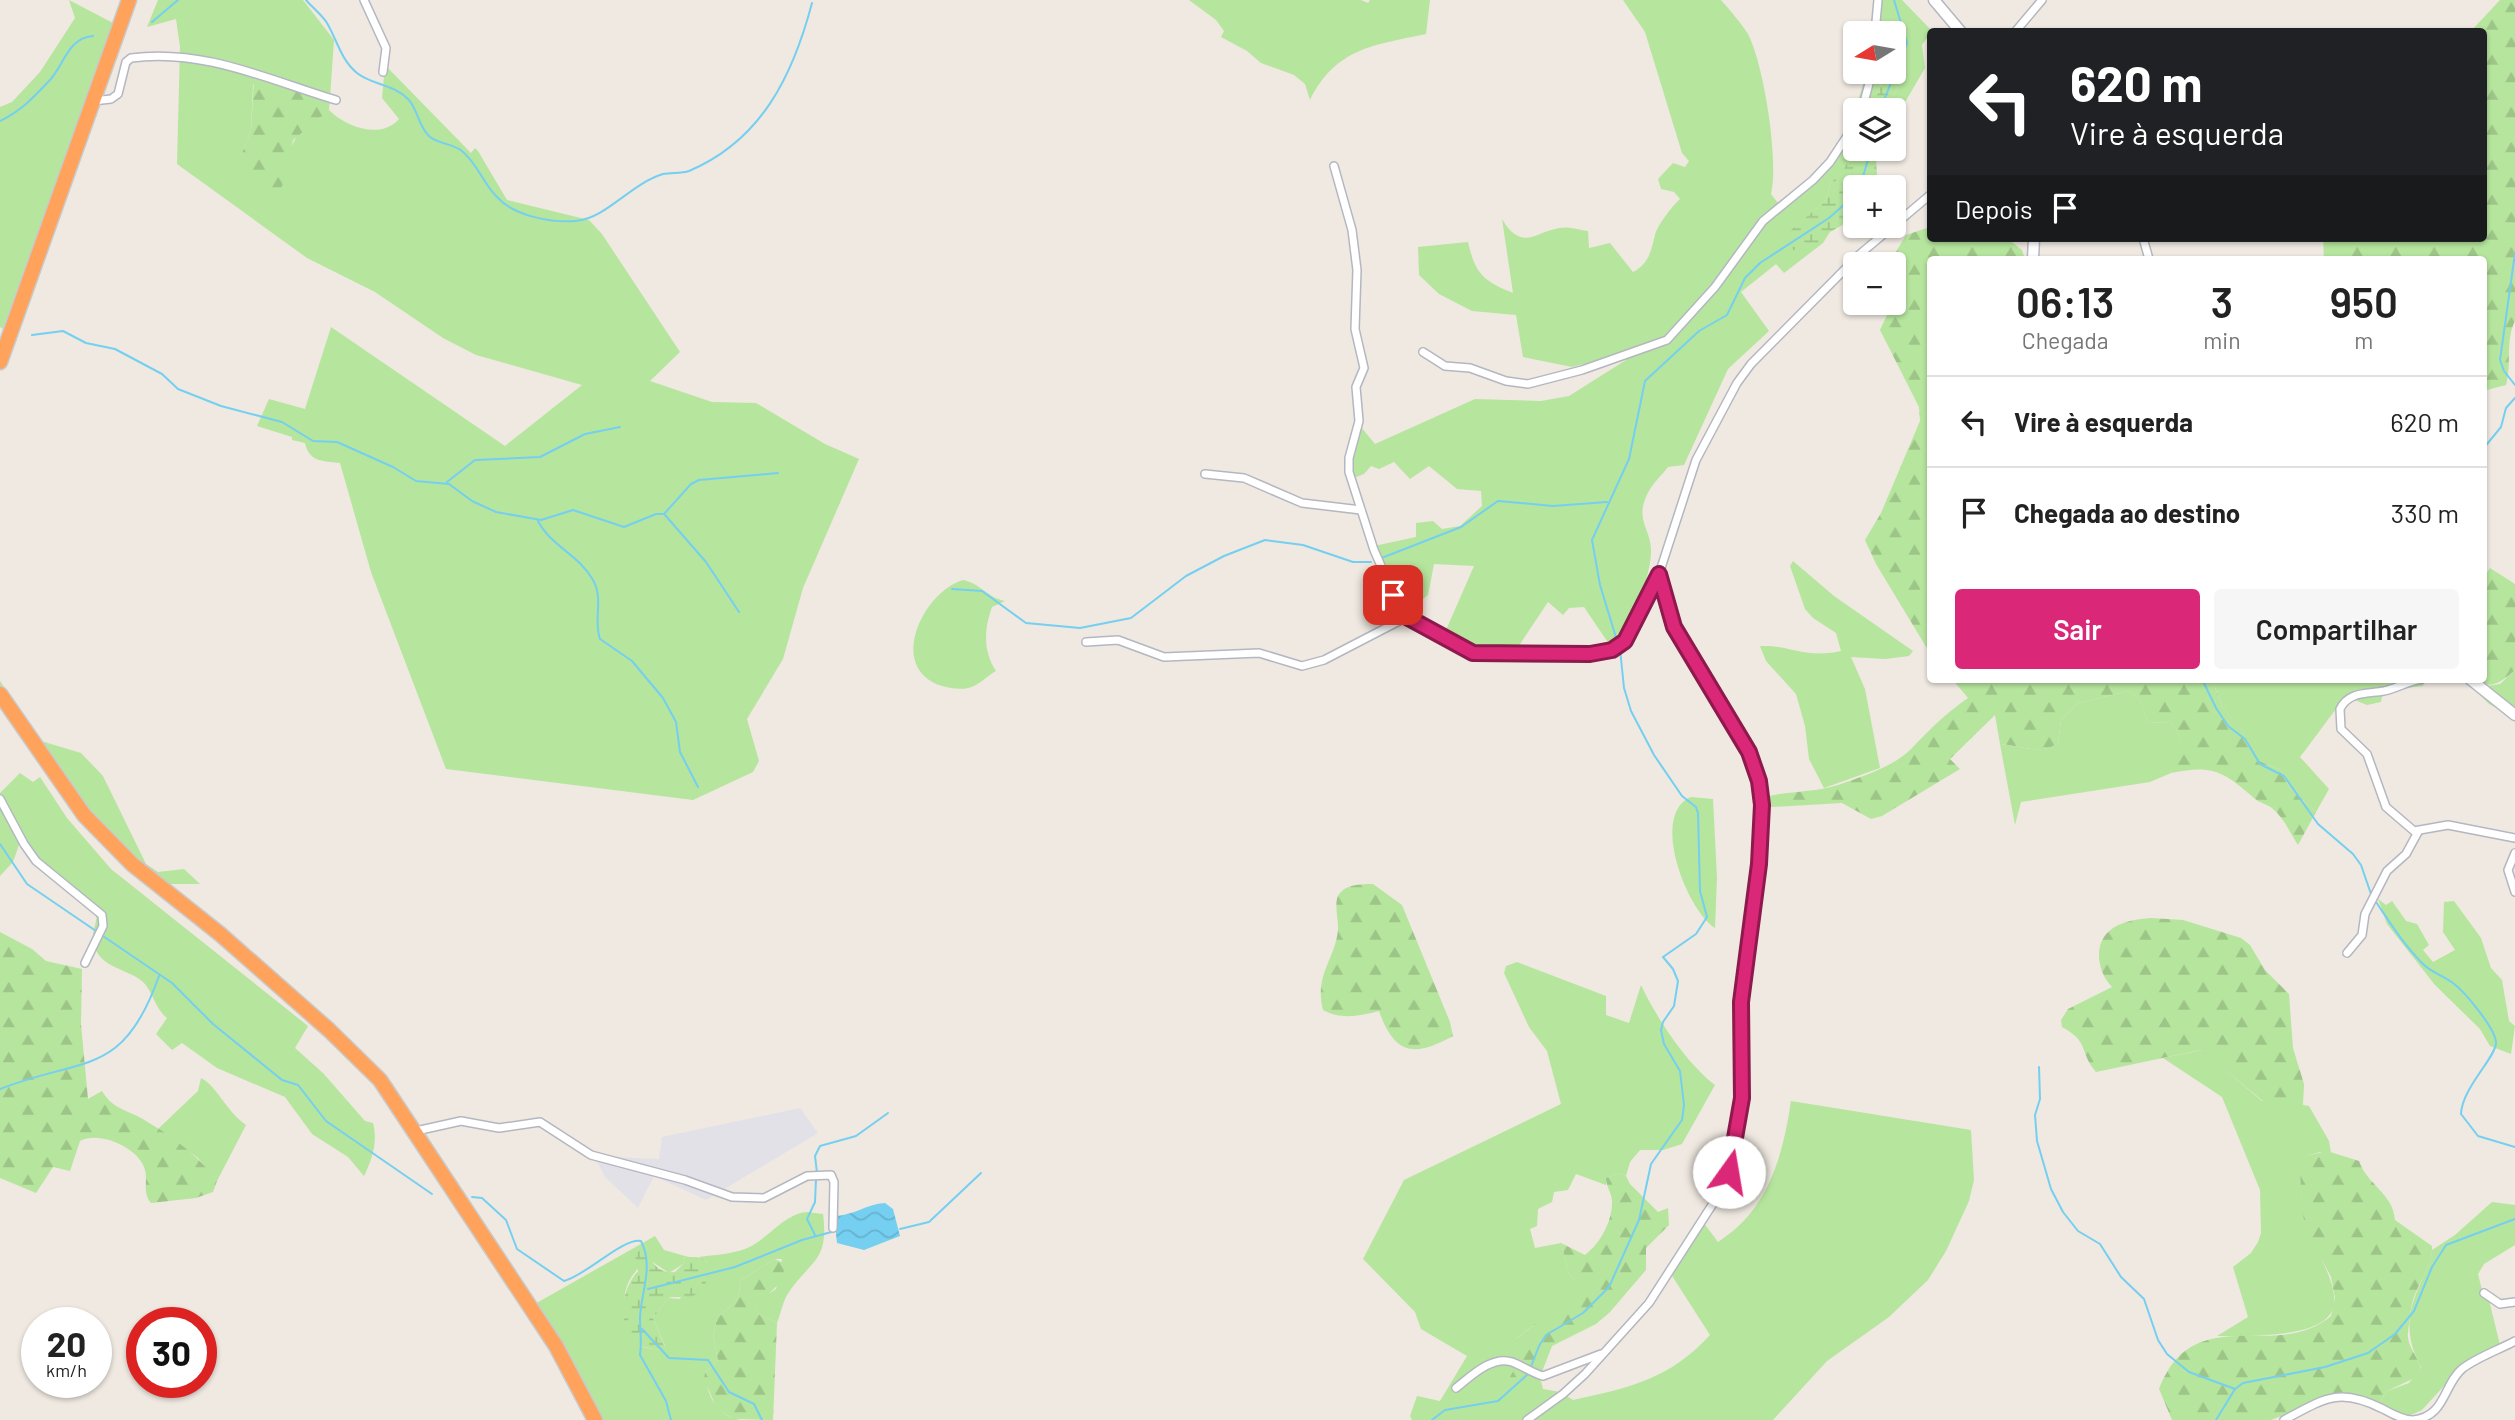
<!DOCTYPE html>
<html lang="pt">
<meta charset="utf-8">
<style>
:root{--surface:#fff;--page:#f6f6f6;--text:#222;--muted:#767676;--line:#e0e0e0;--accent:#db2777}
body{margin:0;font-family:Barlow,sans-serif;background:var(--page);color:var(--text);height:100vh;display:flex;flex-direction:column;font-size:26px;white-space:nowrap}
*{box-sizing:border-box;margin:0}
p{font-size:23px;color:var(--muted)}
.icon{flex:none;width:38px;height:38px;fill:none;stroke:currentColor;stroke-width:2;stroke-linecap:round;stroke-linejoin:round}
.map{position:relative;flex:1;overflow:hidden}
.drawer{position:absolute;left:1927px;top:256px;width:560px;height:427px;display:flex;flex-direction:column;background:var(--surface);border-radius:7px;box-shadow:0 2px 5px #0004}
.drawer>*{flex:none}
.hud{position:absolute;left:1927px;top:28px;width:560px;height:214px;border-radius:7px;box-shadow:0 2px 5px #0004;background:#202124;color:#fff;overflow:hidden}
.needle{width:46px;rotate:259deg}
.buttons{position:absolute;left:1843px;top:21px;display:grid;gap:14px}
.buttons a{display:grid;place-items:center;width:63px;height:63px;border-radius:7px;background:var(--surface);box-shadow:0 2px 5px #0004;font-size:35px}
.speed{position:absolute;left:21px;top:1307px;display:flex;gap:14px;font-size:35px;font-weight:700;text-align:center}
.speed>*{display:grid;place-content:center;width:91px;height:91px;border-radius:50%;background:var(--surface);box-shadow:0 2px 5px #0004;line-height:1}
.speed small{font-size:18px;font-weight:400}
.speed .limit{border:10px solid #d22;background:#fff;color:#111}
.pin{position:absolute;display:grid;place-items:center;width:60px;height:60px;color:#fff;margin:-30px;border-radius:14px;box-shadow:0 4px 10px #0006}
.me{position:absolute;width:77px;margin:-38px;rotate:13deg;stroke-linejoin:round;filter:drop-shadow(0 0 5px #0008)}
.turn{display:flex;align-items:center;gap:24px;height:147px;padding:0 28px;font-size:32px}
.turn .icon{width:91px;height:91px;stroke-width:2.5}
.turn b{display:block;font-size:49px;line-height:60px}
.then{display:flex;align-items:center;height:66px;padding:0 28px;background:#0003;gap:14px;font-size:26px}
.eta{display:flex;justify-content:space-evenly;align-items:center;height:119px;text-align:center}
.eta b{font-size:42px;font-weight:600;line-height:49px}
.button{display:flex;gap:14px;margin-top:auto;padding:14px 28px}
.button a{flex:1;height:80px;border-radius:7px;background:var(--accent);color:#fff;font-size:28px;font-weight:600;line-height:80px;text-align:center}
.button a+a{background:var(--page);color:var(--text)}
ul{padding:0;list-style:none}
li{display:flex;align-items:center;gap:21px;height:91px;padding:0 28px;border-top:2px solid var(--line)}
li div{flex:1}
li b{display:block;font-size:26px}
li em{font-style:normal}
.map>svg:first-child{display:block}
.industrial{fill:#e3e1e8}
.grass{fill:#b6e59e}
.forest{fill:url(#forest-firs)}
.wetland{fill:url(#wetland-marsh)}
.water{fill:url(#water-waves)}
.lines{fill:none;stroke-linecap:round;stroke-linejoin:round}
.stream{stroke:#75cff0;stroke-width:2}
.street-casing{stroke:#b4b7c1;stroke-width:10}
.secondary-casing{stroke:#b4b7c1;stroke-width:13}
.highway-casing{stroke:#c9c9c9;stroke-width:17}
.street{stroke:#fff;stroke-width:7}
.secondary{stroke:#fff;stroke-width:10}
.highway{stroke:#ffa35c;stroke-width:14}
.route-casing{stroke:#8e194d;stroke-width:18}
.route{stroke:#db2777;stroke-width:12}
</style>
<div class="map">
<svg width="2515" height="1420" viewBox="0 0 2515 1420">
<defs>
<pattern id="forest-firs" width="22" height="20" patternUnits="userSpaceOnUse" patternTransform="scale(1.75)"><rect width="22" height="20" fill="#b6e59e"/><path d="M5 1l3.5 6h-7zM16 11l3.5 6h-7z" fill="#9dc588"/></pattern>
<pattern id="wetland-marsh" width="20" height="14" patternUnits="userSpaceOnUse" patternTransform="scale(1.75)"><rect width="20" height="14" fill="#b6e59e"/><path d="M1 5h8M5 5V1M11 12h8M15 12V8" fill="none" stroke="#9dc588"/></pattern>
<pattern id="water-waves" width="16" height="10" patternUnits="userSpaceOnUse" patternTransform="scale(1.75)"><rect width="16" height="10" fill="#75cff0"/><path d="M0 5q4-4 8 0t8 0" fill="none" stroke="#66b2ce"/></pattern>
</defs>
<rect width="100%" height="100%" fill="#efe9e1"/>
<path class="industrial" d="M800 1108 818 1133 706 1200 654 1176 638 1208 605 1177 594 1156 659 1159 662 1137Z"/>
<g class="grass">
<path d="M69 0 113 23 3 329 0 327V107L12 102 40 72 75 18Z"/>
<path d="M158 0H303L334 40 330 98 253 84 251 130 241 156 291 148 298 133 329 110C346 127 381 140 399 119L382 98 385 65 471 153 475 148 478 151 507 200 589 220 602 234 680 352 650 381 712 402 756 403 825 444 859 459 803 588 783 659 747 719 759 761 753 772 693 800 446 769 371 572 340 463C323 461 309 462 305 443L292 440V437L257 426 269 399 305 409 331 327 505 446 582 385 476 355 443 338 375 292 307 258 177 164 180 47 176 19 147 27Z"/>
<path d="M1189 0H1361L1368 3 1370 0H1430L1426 34C1374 45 1336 48 1310 100L1305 84 1294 75 1261 63 1247 51 1221 37 1224 31 1216 20Z"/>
<path d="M1623 0H1721C1730 10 1741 23 1748 34 1764 65 1779 161 1771 194L1778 203 1820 171 1850 126 1867 72H1886L1871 110H1855V148L1845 169 1830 184 1826 200 1784 237 1810 245 1823 243 1784 273 1776 264 1741 292 1769 331 1728 369 1684 465 1668 467C1661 476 1650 486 1646 497 1636 520 1650 529 1651 549 1652 573 1632 634 1609 644L1584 607 1569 608 1563 615 1548 602 1514 653 1473 650 1443 637 1474 566 1434 564 1428 595 1407 611 1406 620 1400 619V607L1374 546 1416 537V523L1433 521 1442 529 1460 526 1482 506 1481 491 1457 489 1429 466 1410 479 1394 462 1379 469 1371 466 1364 474 1349 480 1356 421 1375 444 1475 399 1541 401 1569 396 1626 360 1623 354 1572 367 1523 357 1516 315 1472 311 1439 294 1419 275 1418 247 1468 242C1475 273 1483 281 1513 293L1502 219C1522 253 1536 231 1560 228 1568 226 1580 230 1588 231L1589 248 1610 243 1633 272C1649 264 1651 251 1655 235 1657 226 1672 206 1680 199L1674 192 1661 189 1658 179 1673 163 1685 167 1689 161 1682 153 1645 32Z"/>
<path d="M1874 0H1902L1932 31 1922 45 1925 68 1894 121V110H1888L1904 71 1897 57 1894 60V33H1870Z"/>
<path d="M1793 561 1834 596 1913 651 1909 656 1885 659 1851 657 1865 689 1880 768 1824 788 1809 759 1805 726 1796 694 1766 661 1760 646C1793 645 1803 659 1841 651L1836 633 1813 618 1805 609 1790 566Z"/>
<path d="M963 580C980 583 988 598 1005 601L992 607C984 629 983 651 996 671 987 676 978 686 968 688 960 690 949 688 942 686 886 668 923 592 963 580Z"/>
<path d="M2515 670V718L2489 704 2473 688 2500 684Z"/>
<path d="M2212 679H2426L2423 686 2383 691 2381 702 2367 705 2347 697C2342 699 2308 748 2300 757L2329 789 2316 812 2290 788 2280 770 2257 760 2248 737 2222 707Z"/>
<path d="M0 681 41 741 81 753 103 776 146 864 158 872 184 869 200 884H152L121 860 0 694Z"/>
<path d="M2129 691 2141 701 2148 723 2170 722C2188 740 2177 752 2171 773L2150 782 2021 802 2015 825 2000 744C2020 745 2040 756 2058 743L2061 720 2078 703Z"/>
<path d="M20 773 33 782 40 777 67 818 111 869 308 1026 295 1048 323 1073 365 1121 373 1123C378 1142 372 1160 364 1176L348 1157 312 1134 285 1097 217 1068 182 1043 172 1050 156 1034 167 1018C154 1007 153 991 142 981 124 967 97 968 93 940 92 930 98 922 96 913L20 842 13 862 0 876V793Z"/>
<path d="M1691 797 1713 799 1717 878 1715 928C1687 911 1649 814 1691 797Z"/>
<path d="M2378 899 2386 905 2392 901 2406 921 2417 924 2429 945 2423 950 2433 962 2455 950 2443 932 2444 902 2454 901 2481 938 2491 968 2502 980 2509 1021 2515 1026 2511 1054 2490 1046 2480 1029 2435 985 2387 924Z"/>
<path d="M1517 962 1606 996V1015L1629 1023 1641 985C1656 1017 1686 1063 1715 1085L1682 1144 1663 1150H1640L1630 1162 1626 1176 1620 1173 1606 1178V1185L1576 1174 1568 1190 1554 1192 1552 1202 1538 1209 1537 1226 1530 1229 1535 1248 1561 1243 1569 1274 1575 1280C1575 1281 1575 1291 1575 1292 1573 1298 1526 1330 1516 1339V1366L1527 1377H1540L1543 1389 1560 1392 1573 1400C1629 1388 1670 1379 1710 1335L1667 1268 1700 1218 1718 1242C1768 1211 1783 1156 1791 1101L1971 1130 1974 1180 1969 1201 1946 1251 1928 1280 1889 1317 1827 1361 1773 1420H1412L1410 1416 1417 1396 1440 1401 1467 1356 1421 1329 1415 1312 1363 1259 1404 1180 1561 1104 1547 1051 1529 1027 1504 973 1506 966Z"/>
<path d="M2202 1050 2262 1101H2285L2309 1106 2329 1141 2331 1153 2320 1152 2306 1156C2271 1254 2439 1340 2217 1336L2248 1317 2233 1267 2251 1253 2258 1242 2261 1233 2260 1190 2222 1097 2163 1058Z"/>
<path d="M201 1078C217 1086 226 1111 246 1125L217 1181 198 1158 158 1129 198 1091Z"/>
<path d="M2492 1202 2515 1205V1245L2484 1264 2478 1274 2482 1290 2489 1300 2500 1345 2465 1363 2422 1410 2404 1418 2378 1405 2387 1391 2409 1383 2421 1368C2405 1335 2406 1315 2421 1282 2426 1271 2431 1262 2432 1250L2455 1235Z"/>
<path d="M807 1212 823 1214C829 1261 812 1259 789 1292 783 1300 781 1313 777 1323L759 1314 755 1307 759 1300 776 1289 782 1259H775L741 1280 738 1299 717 1318 713 1336 718 1360 705 1373C707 1395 716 1415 740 1420H590L526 1309 655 1236 664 1250 685 1256 683 1264 669 1273 648 1259C612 1289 624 1312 643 1347L660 1350 665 1346 653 1318 668 1298 680 1299 707 1262 699 1257C714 1255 731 1254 745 1249 768 1240 783 1214 807 1212Z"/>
</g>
<g class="forest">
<path d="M2500 0H2515V321C2505 340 2512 365 2506 385L2483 391V259H2324L2323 238H2483V32L2471 31Z"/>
<path d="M254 78 330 98 329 110 293 140 286 178 277 196 240 175 241 156 251 130Z"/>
<path d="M1930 227V238H2007L2022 250 2025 259H1930L1928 650 1876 564 1865 540 1881 513 1920 421 1919 407 1880 330 1888 313 1882 303H1894V264H1889L1906 235Z"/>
<path d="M2490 568 2515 584V670C2497 686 2490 689 2468 679H2483V578Z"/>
<path d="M1952 679H2212L2222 707 2253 742 2257 760 2280 770 2290 788 2316 812 2298 845C2291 834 2283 817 2273 809 2268 804 2259 803 2254 798 2224 772 2213 764 2171 773 2176 752 2188 740 2170 722L2148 723 2141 701 2129 691 2078 703 2061 720 2058 743C2040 756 2020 745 2000 744L1995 715 1950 759 1960 769 1882 816 1871 819 1842 803 1756 808 1753 801C1780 790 1809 794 1838 785 1861 777 1893 767 1911 749 1929 730 1946 713 1968 698Z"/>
<path d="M1373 884 1402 905 1450 1022 1453 1036C1415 1057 1395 1056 1379 1011 1360 1016 1341 1020 1323 1010 1314 975 1335 960 1338 930 1339 919 1332 900 1341 892 1348 884 1363 884 1373 884Z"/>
<path d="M2151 918 2183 920 2241 938 2250 945 2265 970 2289 994 2293 1048 2304 1084 2303 1105 2263 1101 2201 1050 2096 1072C2079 1052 2090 1042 2062 1027L2061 1020 2068 1009 2112 987C2097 972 2092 942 2113 928 2124 921 2138 919 2151 918Z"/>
<path d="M0 932 32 949 46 961 82 969 81 1024 88 1099 102 1091C113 1110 129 1110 146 1121 172 1136 200 1157 217 1181L213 1192 196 1198 151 1203C142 1192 148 1182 145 1170 140 1148 99 1130 80 1141L70 1171 53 1167 36 1193 0 1178Z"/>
<path d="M2327 1151 2359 1161C2367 1185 2393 1193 2395 1220L2432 1246C2433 1268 2416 1284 2412 1304 2410 1313 2409 1324 2408 1332 2406 1348 2422 1359 2421 1375L2387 1391 2378 1405C2329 1380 2314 1405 2271 1420 2256 1420 2192 1420 2172 1420L2159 1389C2194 1298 2276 1363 2331 1316L2335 1298 2331 1277 2308 1233 2302 1212 2300 1167 2306 1156Z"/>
<path d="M1620 1173 1626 1176 1630 1184 1658 1212 1668 1208 1669 1225 1646 1248V1270L1610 1312 1596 1324 1552 1346 1540 1377 1514 1381 1510 1377 1516 1366V1339L1575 1292V1280L1569 1274 1561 1243 1585 1255C1601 1243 1613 1220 1612 1200 1611 1192 1606 1186 1606 1178Z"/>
<path d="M775 1259 785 1264 782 1281 755 1307 759 1314 777 1323 773 1420 734 1419 717 1409 704 1379 705 1373 718 1360 713 1336 717 1318 738 1299 741 1280Z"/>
</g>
<g class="wetland">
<path d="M1901 56 1904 71 1888 110H1871L1886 72H1894V60Z"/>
<path d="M1855 148 1886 149 1876 158 1877 174 1873 187H1855V218L1830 232 1823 243 1797 251 1786 247 1783 237 1826 200 1830 184 1844 169Z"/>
<path d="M641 1248H645C650 1261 658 1274 675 1272L683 1264 685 1256C690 1258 697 1256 701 1258 717 1265 706 1289 695 1295 686 1301 677 1295 668 1298L653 1318 665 1347 660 1350 635 1345C618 1325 620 1290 638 1271L635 1256Z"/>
</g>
<path class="water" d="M885 1203 893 1209 900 1236 864 1250 837 1243 834 1216C853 1216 866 1204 885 1203Z"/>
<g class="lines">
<g class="stream">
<path d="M306 0C312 7 323 16 327 23 337 40 341 60 357 73 372 85 393 84 408 99 418 109 418 126 429 136 437 144 452 143 462 151 477 163 483 183 497 197 514 216 551 223 576 221 607 218 630 184 663 174 671 172 681 174 689 171 762 140 793 75 812 3"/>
<path d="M152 22 178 0"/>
<path d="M1880 110 1907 43 1894 0"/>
<path d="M0 121C21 111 34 97 50 80 65 63 68 38 93 36"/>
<path d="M1860 187 1871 149"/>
<path d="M2515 253 2500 360 2504 371 2515 385"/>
<path d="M32 335 63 331 86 343 115 349 162 374 178 389 221 406 282 422 313 441 337 442 393 467 416 481 449 484 472 501 496 512 541 520 573 510 624 527 656 514H664L691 484 699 480 778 473"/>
<path d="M2483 449 2501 427 2506 408 2515 398"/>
<path d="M447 482 475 460 540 457 585 434 620 427"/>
<path d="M665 515 706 562 739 612"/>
<path d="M538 521C550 545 580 556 593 580 604 599 593 620 600 639L632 661 663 698 676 722 680 752 698 787"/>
<path d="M1379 559 1461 527 1498 501 1553 506 1607 502"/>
<path d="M952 589 982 591 1026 623 1080 628 1131 618 1186 576 1224 556 1265 540 1303 545 1353 562H1371"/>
<path d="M1618 644 1600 585 1592 540 1629 459 1645 381 1699 331 1727 315 1745 278 1760 263 1829 218 1855 195"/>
<path d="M2202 679 2216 708 2228 726 2245 739 2260 764 2284 776 2318 824 2353 854 2361 865 2371 894"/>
<path d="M0 844 27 884 96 931"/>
<path d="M2374 899C2389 921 2403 944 2422 963 2430 972 2444 976 2453 983 2465 992 2496 1029 2496 1043 2496 1057 2462 1088 2461 1114L2478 1136 2515 1147"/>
<path d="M100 934 172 983 213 1024 282 1080 298 1085 326 1121 432 1194"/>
<path d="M2039 1067 2040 1099 2035 1115 2037 1141 2051 1189 2063 1212 2078 1231 2100 1244 2121 1277 2144 1299 2158 1340 2167 1354 2189 1372 2235 1389"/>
<path d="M0 1089C84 1056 123 1078 159 976"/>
<path d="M817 1173 815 1156 820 1146 856 1136 888 1113"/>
<path d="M472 1197 482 1198 506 1220 517 1249 564 1281C587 1275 622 1238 641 1241 654 1266 641 1293 640 1317 640 1331 642 1342 640 1355L666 1401 671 1420"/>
<path d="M900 1229 929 1222 981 1173"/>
<path d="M815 1235 807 1219 815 1202 816 1179"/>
<path d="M648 1289 735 1267 802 1240 835 1231"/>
<path d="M642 1329 669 1358 708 1360 729 1392 754 1404 762 1420"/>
<path d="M1530 1369 1539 1346 1546 1335 1583 1313 1609 1287 1639 1220 1651 1164 1682 1120 1684 1105 1680 1071 1664 1044 1661 1030 1663 1022 1674 1006 1678 981 1673 969 1663 957 1696 934 1707 917 1700 891 1698 813 1696 807 1682 796 1654 755 1631 711 1624 688 1620 649"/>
<path d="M1432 1420 1445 1410 1498 1401 1528 1374"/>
<path d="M2216 1420 2235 1389 2243 1383 2325 1367 2368 1353 2395 1334 2414 1311 2432 1267 2446 1245 2515 1219"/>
</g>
<defs>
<g id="street">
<path d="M364 0 386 48 383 72"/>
<path d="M2015 32 2042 0"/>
<path d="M1875 33 1878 0"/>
<path d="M93 101 111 99 118 94 126 62 131 58C203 48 269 80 336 100"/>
<path d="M1862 110 1872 72"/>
<path d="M1334 166 1352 230 1357 270 1355 329 1364 368 1356 387 1359 421 1349 458V472L1374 550 1400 609 1407 617 1463 649 1488 655 1590 654 1612 650 1625 641 1659 574 1696 460 1737 383 1751 364 1860 254 1930 195"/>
<path d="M2143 238 2149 259"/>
<path d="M1423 352 1445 366 1470 368 1506 381 1528 384 1582 370 1667 340 1715 287 1763 221 1813 180 1830 162 1855 124"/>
<path d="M1205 474 1244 478 1302 503 1361 510"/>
<path d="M1086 642 1118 640 1164 657 1259 653 1302 666 1324 660 1407 617"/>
<path d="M2422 679C2409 681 2397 688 2384 691 2367 694 2349 691 2340 709L2341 729 2367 754 2386 807 2414 831 2448 825 2515 838"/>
<path d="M0 799 24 844 36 861 102 915 103 926 85 963"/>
<path d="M2515 853 2508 870 2515 892"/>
<path d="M2347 953 2362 935 2365 914 2387 871 2406 854 2418 832"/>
<path d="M416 1131 461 1121 499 1128 540 1122 591 1155 685 1180 732 1197 764 1198 807 1176 831 1175 834 1182 833 1228"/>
<path d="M2484 1293 2500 1304 2515 1302"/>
<path d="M1456 1388C1470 1377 1492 1355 1512 1362 1523 1366 1532 1373 1543 1376L1601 1354"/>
<path d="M1527 1420 1563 1394 1585 1374 1649 1303 1723 1188 1734 1156 1741 1110V1002L1759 864 1762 805 1759 781 1749 753 1673 627 1659 575"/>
<path d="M2284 1420C2325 1398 2339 1387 2383 1409 2392 1414 2403 1420 2413 1420 2446 1417 2443 1384 2463 1368 2478 1357 2498 1350 2515 1341"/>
</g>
<g id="secondary">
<path d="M1934 0 1961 32"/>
<path d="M2033 259 2034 238"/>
<path d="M2470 679 2515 715"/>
</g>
<g id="highway">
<path d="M0 362 129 0"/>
<path d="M0 694 84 815 132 864 220 934 329 1030 380 1080 556 1346 595 1420"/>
</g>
</defs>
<use href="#street" class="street-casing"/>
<use href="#secondary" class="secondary-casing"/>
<use href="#highway" class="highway-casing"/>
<use href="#street" class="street"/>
<use href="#secondary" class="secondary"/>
<use href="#highway" class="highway"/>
</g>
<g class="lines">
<defs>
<path id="route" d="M1393 595 1407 617 1473 653 1590 654 1612 650 1625 641 1659 574 1674 627 1749 752 1759 781 1762 805 1759 864 1741 1002 1742 1098 1729 1172"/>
</defs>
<use href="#route" class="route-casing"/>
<use href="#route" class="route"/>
</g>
</svg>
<div class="buttons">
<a><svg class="needle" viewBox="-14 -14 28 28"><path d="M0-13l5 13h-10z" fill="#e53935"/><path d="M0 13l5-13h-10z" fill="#767676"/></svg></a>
<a><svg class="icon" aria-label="layers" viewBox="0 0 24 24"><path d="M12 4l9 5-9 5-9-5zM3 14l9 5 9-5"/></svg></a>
<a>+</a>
<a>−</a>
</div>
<div class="speed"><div>20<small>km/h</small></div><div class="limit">30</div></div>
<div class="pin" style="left:1393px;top:595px;background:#d93025"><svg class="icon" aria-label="arrive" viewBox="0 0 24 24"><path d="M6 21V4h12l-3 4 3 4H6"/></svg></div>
<svg class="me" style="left:1729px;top:1172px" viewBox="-20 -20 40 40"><circle r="19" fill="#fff"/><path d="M0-13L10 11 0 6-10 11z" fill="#db2777"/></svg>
<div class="hud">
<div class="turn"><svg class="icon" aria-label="left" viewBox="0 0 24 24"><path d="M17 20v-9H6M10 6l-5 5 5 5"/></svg><div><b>620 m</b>Vire à esquerda</div></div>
<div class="then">Depois<svg class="icon" aria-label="arrive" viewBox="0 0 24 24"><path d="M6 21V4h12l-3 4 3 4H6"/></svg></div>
</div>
<section class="drawer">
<div class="eta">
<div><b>06:13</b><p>Chegada</p></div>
<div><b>3</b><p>min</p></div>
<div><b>950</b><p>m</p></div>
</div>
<ul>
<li><svg class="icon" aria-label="left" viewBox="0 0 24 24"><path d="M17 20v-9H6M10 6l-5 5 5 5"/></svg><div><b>Vire à esquerda</b></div><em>620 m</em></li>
<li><svg class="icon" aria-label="arrive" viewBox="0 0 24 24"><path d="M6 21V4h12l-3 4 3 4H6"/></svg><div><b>Chegada ao destino</b></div><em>330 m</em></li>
</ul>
<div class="button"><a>Sair</a><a>Compartilhar</a></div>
</section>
</div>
